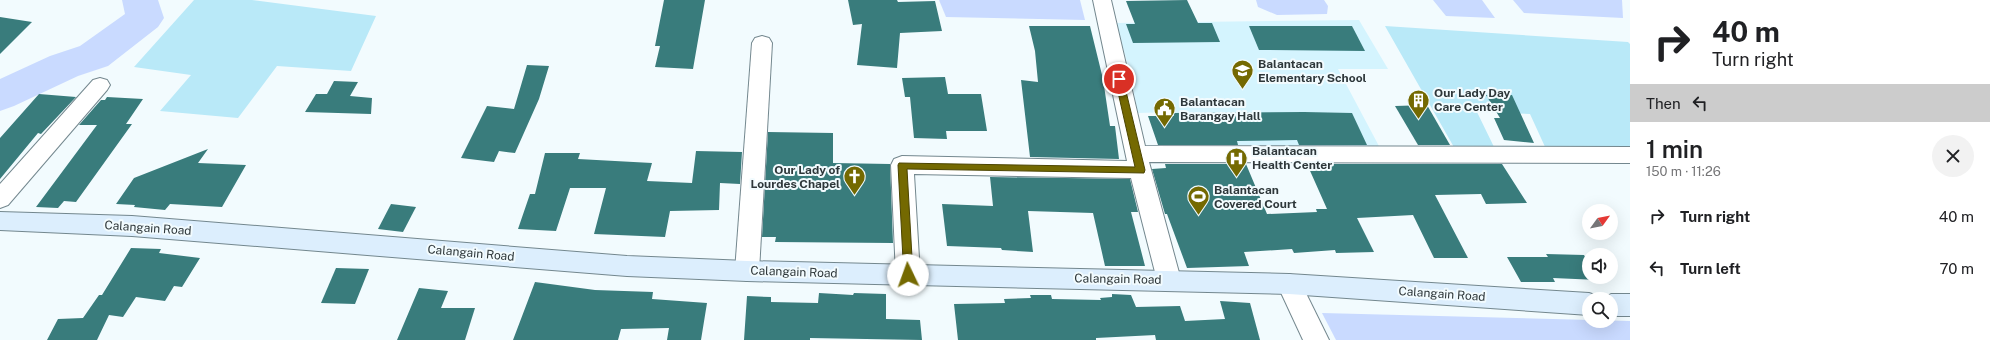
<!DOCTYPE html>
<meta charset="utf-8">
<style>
:root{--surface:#fff;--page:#f2f2f2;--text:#202124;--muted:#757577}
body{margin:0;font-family:"Public Sans",sans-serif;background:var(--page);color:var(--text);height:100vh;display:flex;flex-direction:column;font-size:15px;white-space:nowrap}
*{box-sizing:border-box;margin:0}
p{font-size:13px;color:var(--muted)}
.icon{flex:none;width:22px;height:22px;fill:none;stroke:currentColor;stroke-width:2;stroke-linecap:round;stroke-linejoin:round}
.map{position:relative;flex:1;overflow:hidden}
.panel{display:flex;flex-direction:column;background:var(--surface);width:360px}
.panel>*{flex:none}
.top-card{background:#fff;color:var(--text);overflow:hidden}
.needle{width:26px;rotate:57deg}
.fabs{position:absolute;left:1582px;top:204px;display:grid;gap:8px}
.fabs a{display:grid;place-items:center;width:36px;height:36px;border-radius:50%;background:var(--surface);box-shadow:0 4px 16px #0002;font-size:20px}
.pin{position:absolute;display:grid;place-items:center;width:34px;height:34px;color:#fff;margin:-17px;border:2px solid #fff;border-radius:50%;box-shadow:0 1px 4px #0007}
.me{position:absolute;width:44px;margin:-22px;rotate:357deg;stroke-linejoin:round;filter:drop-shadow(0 0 3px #0008)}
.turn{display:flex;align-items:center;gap:14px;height:84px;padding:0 16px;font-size:18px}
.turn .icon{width:52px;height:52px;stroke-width:2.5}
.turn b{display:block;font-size:28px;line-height:34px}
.then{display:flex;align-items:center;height:38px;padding:0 16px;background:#0003;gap:8px;font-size:15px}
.round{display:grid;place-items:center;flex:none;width:42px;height:42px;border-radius:21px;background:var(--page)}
.headline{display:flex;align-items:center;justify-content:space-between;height:68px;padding:0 16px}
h1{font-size:24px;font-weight:600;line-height:30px}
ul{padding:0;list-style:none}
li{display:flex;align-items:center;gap:12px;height:52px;padding:0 16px}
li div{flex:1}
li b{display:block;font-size:15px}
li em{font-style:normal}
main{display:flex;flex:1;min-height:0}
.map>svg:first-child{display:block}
.built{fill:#d4f4fe}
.green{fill:#b9e9f8}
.water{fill:#c9daff}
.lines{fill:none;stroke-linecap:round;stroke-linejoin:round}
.river{fill:#c9daff;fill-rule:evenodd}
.building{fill:#397c7c}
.street-casing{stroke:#73878e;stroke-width:2}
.secondary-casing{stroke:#73878e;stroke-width:2}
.street{fill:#fff;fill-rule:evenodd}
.secondary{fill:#dceefd;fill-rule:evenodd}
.route{fill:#746901;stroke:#4b4401}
.labels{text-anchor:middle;stroke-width:4;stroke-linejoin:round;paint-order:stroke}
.poi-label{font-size:12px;font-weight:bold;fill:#2e373a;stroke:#f2fbfe;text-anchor:start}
.street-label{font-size:12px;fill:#2e373a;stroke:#f2fbfe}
</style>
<main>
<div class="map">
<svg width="1630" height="340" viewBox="0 0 1630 340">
<rect width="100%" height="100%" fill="#f2fbfe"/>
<path class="built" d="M1359 20 1388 69H1338L1380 148 1183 144 1171 112 1138 113 1129 69 1116 23Z"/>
<g class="green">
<path d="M194 0H252L376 16 351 71 277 66 238 118 160 111 191 75 134 67Z"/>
<path d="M1385 26 1628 42 1630 44V150L1546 149 1530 114 1477 112 1494 147 1455 149Z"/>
</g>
<g class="water">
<path d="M939 0H1080L1085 20 946 17Z"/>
<path d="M1256 0H1324L1328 6 1327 14 1277 15 1258 7Z"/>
<path d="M1433 0H1482L1495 18 1446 16Z"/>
<path d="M1513 0H1622L1623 18 1524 13Z"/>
<path d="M1322 313 1630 321V340H1336Z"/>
</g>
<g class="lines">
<path class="river" d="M122 0H158L164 18 158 27 108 66 78 76 14 106 0 111V79L50 56 80 46 125 14Z"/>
</g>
<g class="building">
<path d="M664 0H705L693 69 655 67 660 46H655Z"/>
<path d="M848 0H897L898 2 935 1 942 31 900 33 897 68 857 65 862 24 853 25Z"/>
<path d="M1187 0 1198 23H1212L1220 42 1133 43 1126 24H1135L1126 1Z"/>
<path d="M0 17 32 22 0 54Z"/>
<path d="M1029 26H1090L1103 79 1110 126H1115L1119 159 1030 157 1021 80 1038 82 1035 51Z"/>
<path d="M1249 26H1352L1365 51 1259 50Z"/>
<path d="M527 65 549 66 539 99 515 153 499 151 494 162 461 158 487 106 514 109Z"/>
<path d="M945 77 948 94H981L987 131H946L947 139 914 138 910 97H905L902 78Z"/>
<path d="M334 81 358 82 350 96 372 98 371 114 305 112 316 94H327Z"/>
<path d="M39 94 76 97 41 134 38 133 0 179V138Z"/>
<path d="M1486 95H1512L1534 143 1504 140 1494 118H1500Z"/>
<path d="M107 97 143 99 126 124H132L76 202 64 201 58 208 36 207 97 125H79L101 100H105Z"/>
<path d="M1427 105 1450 145H1418L1395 106Z"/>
<path d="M1304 112 1352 113 1367 145H1299L1297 140 1237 141 1238 145H1158L1148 116H1174L1173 113Z"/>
<path d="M768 132 833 133V163L890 164 893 243 775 242 776 237H762Z"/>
<path d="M208 149 198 163 246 165 222 207 170 204 165 210 134 207 135 205 116 204 134 178Z"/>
<path d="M696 151 742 152 740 184 720 183 719 210 670 211 665 237 594 234 606 188H570L556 231 518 229 530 194H535L545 153H580L578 159 652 163 647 181 692 183Z"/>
<path d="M1165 164H1246L1267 214 1317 212 1316 209H1327L1307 164H1502L1527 203 1486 204 1481 194 1435 195 1468 258H1434L1413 215 1357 218 1374 252 1336 253 1335 250 1294 253 1292 249 1244 252 1249 266 1187 268 1167 214H1165L1152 169 1166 168Z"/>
<path d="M990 177 1130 179 1138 212H1131L1145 266H1105L1093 213 1028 211 1033 252 1002 250 1001 248 947 246 942 204 993 206Z"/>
<path d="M391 204 416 207 403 232 378 229Z"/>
<path d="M131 248 161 249 159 253 200 258 182 287 174 286 165 301 136 297 123 317 109 315 97 340H47L58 319 83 318 99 295H102Z"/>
<path d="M1546 254 1584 255 1589 264V277H1596L1598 280 1553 278 1555 282H1521L1507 257H1548Z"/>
<path d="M336 268 369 269 355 304 321 303Z"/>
<path d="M535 282 595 290 653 292 652 299 707 303 701 340H667L669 328 621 329 618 340H513Z"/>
<path d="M419 288 448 291 441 308H475L465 340H397Z"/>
<path d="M819 293 853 295 854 293 886 294V319L920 320 922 340 810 338V340H744L747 296 771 297V302L818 303Z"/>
<path d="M1112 294 1131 295 1136 307 1180 306 1185 321 1225 319 1220 301 1250 303 1260 340H1156L1155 335 1096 338V340H958L954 304 1005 303 1004 299 1031 298 1030 295H1051L1052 299 1101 300 1100 298 1112 297Z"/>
</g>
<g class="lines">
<defs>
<g id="street">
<path d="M1093 0H1111L1145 146 1630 147V163L1149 162 1181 280 1178 287 1169 290 1160 287 1157 280 1131 178 914 174 920 275 916 282 908 285 900 282 896 275 891 165 894 159 902 156 1127 161Z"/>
<path d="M762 36 769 38 772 43 759 271 755 278 747 281 739 278 735 271 752 43 755 38Z"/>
<path d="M100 78 107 80 110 85 107 90 8 205 0 208V184L93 80Z"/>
<path d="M1289 274 1298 277 1329 340H1303L1277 284 1280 277Z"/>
</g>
<g id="secondary">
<path d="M0 212 132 216 627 256 747 261 1289 274 1589 293 1598 296 1599 299H1589V315L1289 294 747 281 627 276 132 236 0 230Z"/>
<path d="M1611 294H1630V316H1611V299H1602Z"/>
</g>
</defs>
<use href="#street" class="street-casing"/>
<use href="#secondary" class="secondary-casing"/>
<use href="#street" class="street"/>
<use href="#secondary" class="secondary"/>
</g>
<path class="route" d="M1119 76 1123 79 1145 170 1144 173 907 169 913 275 908 279 904 278 898 165 899 163 1135 167 1115 79Z"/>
<defs>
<symbol id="school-pin" viewBox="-11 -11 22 30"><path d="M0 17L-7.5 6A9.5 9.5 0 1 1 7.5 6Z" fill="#746901" stroke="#f2fbfe"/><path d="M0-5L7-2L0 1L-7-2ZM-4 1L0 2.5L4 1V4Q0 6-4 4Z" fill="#fff"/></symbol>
<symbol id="building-pin" viewBox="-11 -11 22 30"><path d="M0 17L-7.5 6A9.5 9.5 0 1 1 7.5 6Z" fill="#746901" stroke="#f2fbfe"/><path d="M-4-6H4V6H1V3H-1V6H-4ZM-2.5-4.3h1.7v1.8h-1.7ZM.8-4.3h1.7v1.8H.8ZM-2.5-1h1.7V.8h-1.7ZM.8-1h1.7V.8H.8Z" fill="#fff"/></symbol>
<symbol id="civic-pin" viewBox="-11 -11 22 30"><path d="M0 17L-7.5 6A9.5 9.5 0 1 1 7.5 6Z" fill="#746901" stroke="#f2fbfe"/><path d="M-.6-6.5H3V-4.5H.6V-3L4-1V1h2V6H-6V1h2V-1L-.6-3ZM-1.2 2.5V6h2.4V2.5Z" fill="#fff"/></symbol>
<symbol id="hospital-pin" viewBox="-11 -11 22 30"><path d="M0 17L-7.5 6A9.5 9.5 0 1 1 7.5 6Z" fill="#746901" stroke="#f2fbfe"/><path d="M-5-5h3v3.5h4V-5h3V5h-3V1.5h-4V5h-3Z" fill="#fff"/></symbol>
<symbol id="church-pin" viewBox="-11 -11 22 30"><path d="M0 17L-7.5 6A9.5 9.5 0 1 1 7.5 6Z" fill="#746901" stroke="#f2fbfe"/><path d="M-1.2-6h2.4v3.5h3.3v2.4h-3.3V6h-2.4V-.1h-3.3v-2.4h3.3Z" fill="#fff"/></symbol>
<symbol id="stadium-pin" viewBox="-11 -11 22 30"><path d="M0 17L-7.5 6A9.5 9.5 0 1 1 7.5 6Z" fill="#746901" stroke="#f2fbfe"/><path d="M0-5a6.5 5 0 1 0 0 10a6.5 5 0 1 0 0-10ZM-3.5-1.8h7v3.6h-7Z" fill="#fff"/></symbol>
</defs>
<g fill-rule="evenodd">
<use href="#school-pin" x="1230" y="58" width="25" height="34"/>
<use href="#building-pin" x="1406" y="88" width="25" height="34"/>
<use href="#civic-pin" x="1152" y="96" width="25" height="34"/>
<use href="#hospital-pin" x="1224" y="146" width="25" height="34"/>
<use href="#church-pin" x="842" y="164" width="25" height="34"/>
<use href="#stadium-pin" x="1186" y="184" width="25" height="34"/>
</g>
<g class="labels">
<g class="poi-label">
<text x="1258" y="68">Balantacan<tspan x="1258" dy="14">Elementary School</tspan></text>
<text x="1434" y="97">Our Lady Day<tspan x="1434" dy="14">Care Center</tspan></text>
<text x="1180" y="106">Balantacan<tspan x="1180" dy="14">Barangay Hall</tspan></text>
<text x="1252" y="155">Balantacan<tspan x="1252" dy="14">Health Center</tspan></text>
<text x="840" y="174" text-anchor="end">Our Lady of<tspan x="840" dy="14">Lourdes Chapel</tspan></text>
<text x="1214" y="194">Balantacan<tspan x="1214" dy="14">Covered Court</tspan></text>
</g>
<g class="street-label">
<text transform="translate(148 228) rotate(4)" y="4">Calangain Road</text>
<text transform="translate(471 253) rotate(5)" y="4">Calangain Road</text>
<text transform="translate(794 272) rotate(2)" y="4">Calangain Road</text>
<text transform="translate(1118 279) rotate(1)" y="4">Calangain Road</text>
<text transform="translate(1442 294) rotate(4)" y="4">Calangain Road</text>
</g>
</g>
</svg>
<div class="fabs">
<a><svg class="needle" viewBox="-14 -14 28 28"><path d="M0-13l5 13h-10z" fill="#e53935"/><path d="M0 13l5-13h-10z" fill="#757577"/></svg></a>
<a><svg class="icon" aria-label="sound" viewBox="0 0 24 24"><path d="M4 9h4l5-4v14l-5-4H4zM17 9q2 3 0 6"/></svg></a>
<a><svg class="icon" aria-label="search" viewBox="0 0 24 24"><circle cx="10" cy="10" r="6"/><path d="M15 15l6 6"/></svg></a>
</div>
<div class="pin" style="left:1119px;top:79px;background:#d93025"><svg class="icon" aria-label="arrive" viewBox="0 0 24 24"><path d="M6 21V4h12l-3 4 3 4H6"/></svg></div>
<svg class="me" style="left:908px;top:275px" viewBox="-20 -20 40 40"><circle r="19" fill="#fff"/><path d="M0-13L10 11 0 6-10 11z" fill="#746901"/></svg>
</div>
<section class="panel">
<div class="top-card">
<div class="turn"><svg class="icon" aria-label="right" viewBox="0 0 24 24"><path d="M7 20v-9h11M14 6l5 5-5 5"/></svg><div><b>40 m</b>Turn right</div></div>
<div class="then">Then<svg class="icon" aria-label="left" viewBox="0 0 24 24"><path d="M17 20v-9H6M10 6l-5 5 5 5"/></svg></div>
</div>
<div class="headline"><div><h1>1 min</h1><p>150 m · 11:26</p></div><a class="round"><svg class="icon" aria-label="close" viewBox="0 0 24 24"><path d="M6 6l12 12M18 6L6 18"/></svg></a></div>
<ul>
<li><svg class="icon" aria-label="right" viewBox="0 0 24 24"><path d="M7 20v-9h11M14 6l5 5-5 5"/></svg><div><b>Turn right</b></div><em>40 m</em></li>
<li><svg class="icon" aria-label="left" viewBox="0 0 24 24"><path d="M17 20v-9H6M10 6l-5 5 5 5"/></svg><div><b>Turn left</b></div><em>70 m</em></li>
</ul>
</section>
</main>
